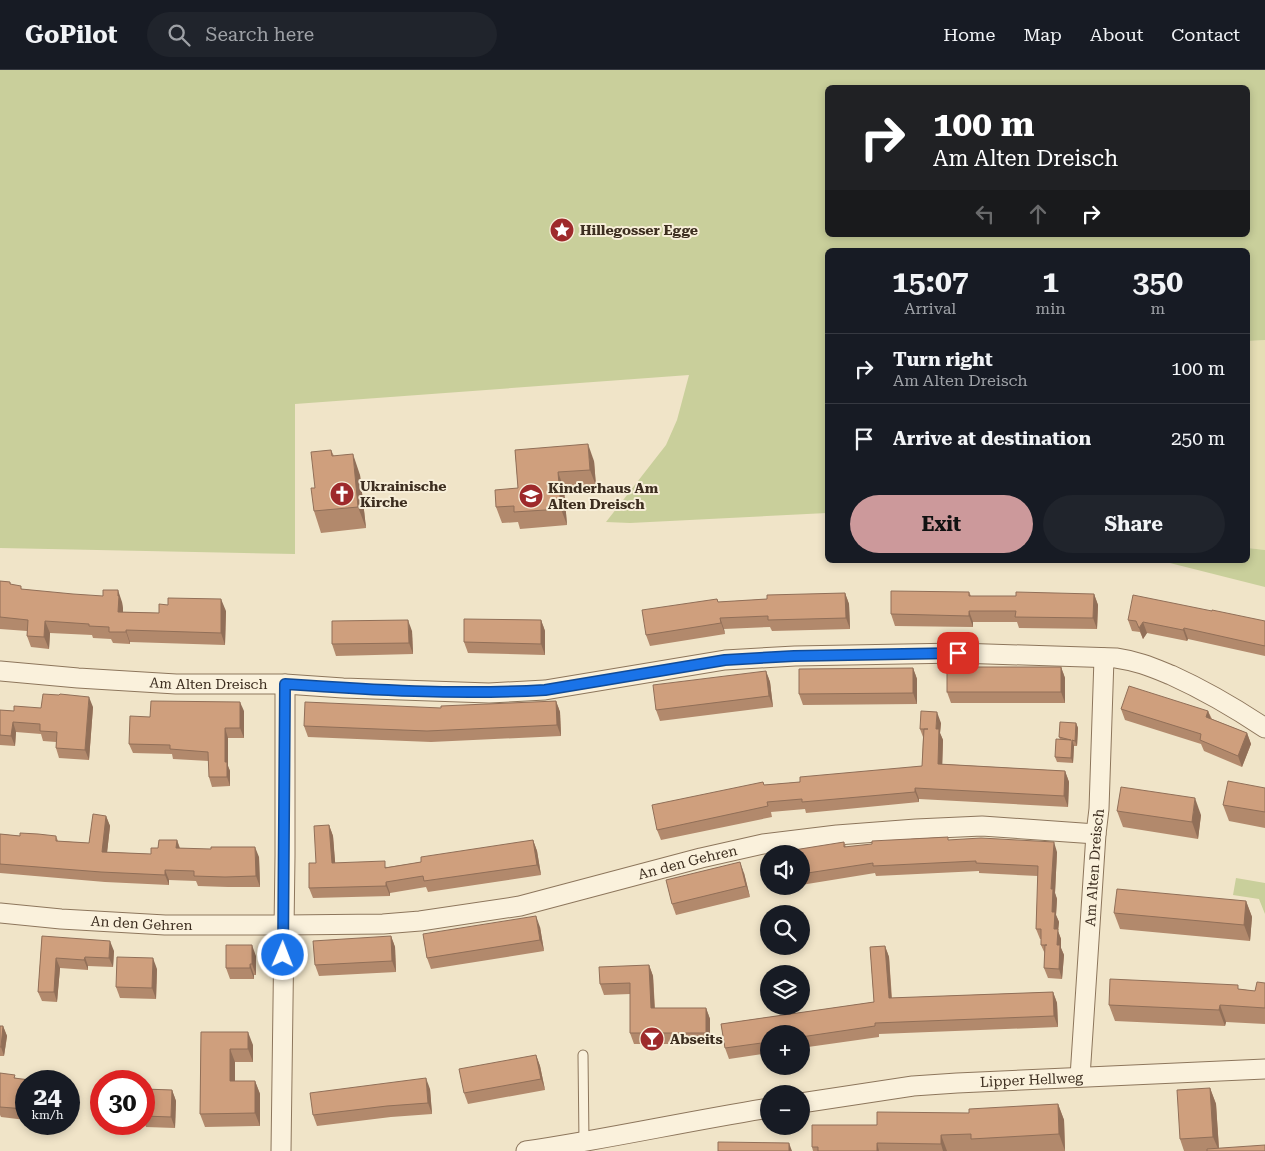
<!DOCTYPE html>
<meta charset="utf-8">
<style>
:root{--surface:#171b24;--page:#20242c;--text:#f1f3f6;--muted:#9ea1a6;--line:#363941;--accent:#cc999b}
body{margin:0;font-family:"Roboto Serif",serif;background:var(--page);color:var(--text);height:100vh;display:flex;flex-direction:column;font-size:19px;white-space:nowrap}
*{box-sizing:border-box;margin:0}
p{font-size:16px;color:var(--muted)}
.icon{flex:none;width:28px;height:28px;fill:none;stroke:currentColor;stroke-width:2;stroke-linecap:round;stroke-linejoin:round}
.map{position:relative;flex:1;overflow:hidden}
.drawer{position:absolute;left:825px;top:178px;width:425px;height:315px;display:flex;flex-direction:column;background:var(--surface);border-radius:8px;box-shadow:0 2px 8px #0003}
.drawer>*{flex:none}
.guide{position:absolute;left:825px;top:15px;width:425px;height:152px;border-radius:8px;box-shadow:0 2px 8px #0003;background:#202124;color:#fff;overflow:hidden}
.fabs{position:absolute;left:760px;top:775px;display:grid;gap:10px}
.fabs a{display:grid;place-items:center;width:50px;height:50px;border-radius:50%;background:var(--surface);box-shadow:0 2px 8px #0003;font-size:25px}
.speed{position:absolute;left:15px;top:1000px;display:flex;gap:10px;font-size:25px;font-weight:700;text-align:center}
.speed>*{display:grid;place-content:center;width:65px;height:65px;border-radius:50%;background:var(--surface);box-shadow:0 2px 8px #0003;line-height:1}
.speed small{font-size:12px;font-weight:400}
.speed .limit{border:8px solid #d22;background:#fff;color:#111}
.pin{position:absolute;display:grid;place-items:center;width:42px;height:42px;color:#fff;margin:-21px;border-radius:10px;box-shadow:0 2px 8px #0006}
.me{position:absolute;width:55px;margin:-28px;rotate:1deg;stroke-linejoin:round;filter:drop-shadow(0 0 4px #0008)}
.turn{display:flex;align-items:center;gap:18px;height:105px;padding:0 25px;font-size:22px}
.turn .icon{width:65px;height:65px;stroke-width:2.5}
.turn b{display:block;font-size:35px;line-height:42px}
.lanes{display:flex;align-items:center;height:48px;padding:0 25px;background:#0003;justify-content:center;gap:25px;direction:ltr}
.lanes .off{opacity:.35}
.eta{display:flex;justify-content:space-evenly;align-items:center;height:85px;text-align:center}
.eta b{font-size:30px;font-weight:700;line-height:35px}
.cta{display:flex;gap:10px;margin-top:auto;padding:10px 25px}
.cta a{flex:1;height:58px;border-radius:30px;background:var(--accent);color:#111;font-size:20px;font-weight:700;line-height:58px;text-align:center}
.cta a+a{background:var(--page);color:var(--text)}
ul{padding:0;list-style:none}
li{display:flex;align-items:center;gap:15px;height:70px;padding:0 25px;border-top:1px solid var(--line)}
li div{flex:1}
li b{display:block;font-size:19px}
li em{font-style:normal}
header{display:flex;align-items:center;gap:30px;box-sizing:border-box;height:70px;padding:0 25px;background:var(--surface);border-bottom:1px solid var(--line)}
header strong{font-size:24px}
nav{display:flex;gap:28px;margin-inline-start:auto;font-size:18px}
.search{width:350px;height:45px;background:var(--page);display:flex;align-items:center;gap:12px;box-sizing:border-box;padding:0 18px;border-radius:28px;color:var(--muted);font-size:19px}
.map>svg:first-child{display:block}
.farmland{fill:#e6deb5}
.green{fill:#c9cf9b;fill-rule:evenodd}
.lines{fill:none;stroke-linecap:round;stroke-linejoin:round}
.lane-casing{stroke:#8d765c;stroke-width:11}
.street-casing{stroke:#8d765c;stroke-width:21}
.lane{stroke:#faf1dc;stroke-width:9}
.street{stroke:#faf1dc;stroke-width:19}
.wall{fill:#b2896c}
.shaded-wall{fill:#916f58}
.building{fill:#cf9f7d;stroke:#916f58}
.route-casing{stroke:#114b97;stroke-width:12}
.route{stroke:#1a73e8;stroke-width:9}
.labels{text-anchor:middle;stroke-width:4;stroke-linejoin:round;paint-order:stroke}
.poi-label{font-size:14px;font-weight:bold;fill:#3d2e20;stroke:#f7eed8;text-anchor:start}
.street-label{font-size:14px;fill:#3d2e20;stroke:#f7eed8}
</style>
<header>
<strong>GoPilot</strong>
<div class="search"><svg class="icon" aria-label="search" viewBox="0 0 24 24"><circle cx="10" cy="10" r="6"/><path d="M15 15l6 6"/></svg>Search here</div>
<nav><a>Home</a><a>Map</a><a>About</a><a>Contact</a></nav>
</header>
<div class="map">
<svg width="1265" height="1081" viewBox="0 0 1265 1081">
<rect width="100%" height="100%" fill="#f0e4c8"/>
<path class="farmland" d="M1265 270V480L1248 478V271Z"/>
<g class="green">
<path d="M0 0H1265V270L1248 271V180H828L827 443 630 453 606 452 666 375 677 350 689 305 295 334V484L0 478ZM828 18H1248V165H828Z"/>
<path d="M1248 478 1265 480V517L1158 490H1248Z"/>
<path d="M1236 808 1265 813V844L1259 829 1233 825Z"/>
</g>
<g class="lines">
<defs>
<path id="lane" d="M583 985 584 1072"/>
<g id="street">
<path id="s1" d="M0 601 78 608 176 614H285L343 618 489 623 545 620 725 590 795 586 958 583 1116 588C1137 591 1151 597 1171 605 1204 620 1235 638 1265 658"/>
<path id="s2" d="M0 843 61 849 165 855H284L383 854 420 851 520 836 701 788 763 774 837 765 916 759 982 756 1096 764"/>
<path id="s3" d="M1080 1007 1096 764 1099 739 1104 588"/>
<path id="s4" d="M801 1033 913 1016 957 1013 1265 999"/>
<path d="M281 1081 285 786V614"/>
<path d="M526 1081C607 1069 688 1051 769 1038"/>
</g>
</defs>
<use href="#lane" class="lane-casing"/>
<use href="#street" class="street-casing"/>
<use href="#lane" class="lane"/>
<use href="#street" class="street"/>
</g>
<g class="wall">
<path d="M331 380 334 386 360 405 366 458 321 463 314 441 315 418Z"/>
<path d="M515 380 594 391 596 416 564 419 567 455 520 459 518 452 502 453 496 437 518 418Z"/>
<path d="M0 511 10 512 11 515 22 519 122 532 123 542 159 543 226 541 225 575 130 572V574L113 573 111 569 93 568 92 565 50 563 49 579 31 577 27 566V561L0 559Z"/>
<path d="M969 522 971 526H1016L1094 524 1098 535 1097 559 1019 558 1017 552H973V557L895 556 891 544Z"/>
<path d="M845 523 849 534 850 559 772 561 770 557 724 559 725 564 650 576 646 565 717 529 718 532 767 529Z"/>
<path d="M541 550 545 561V585L468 583 464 572Z"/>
<path d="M1128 550 1265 551V586L1188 569 1187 571 1147 563 1143 569 1140 562 1132 561Z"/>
<path d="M412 561 413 584 336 586 332 574Z"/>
<path d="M1061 597 1065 608V633H951L947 622Z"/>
<path d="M913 598 917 609V634L803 635 799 624Z"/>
<path d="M766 601 770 612 773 637 660 651 656 640Z"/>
<path d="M556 631 560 642 561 666 431 672 308 667 304 656 441 638Z"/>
<path d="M93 637 89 690 59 688 56 678V672L43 671 41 664 16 662 15 676 0 675V640L14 641 41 638Z"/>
<path d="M1121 639 1208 641 1212 649 1247 663 1251 674 1242 697 1204 681 1201 674 1125 650Z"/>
<path d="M244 641V668H228V696L230 701V716L212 717 209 707V691L173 689 172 684 133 683 129 674 150 647Z"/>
<path d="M941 653 940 663 943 670 942 694 1065 701 1069 712 1068 737 919 729V732L806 743 805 739 771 742 772 747 661 770 657 760 763 712 764 715 800 712 922 696 923 667 920 659Z"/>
<path d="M1076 653 1078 658 1077 676H1074L1073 693 1057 692 1055 687 1060 669 1059 667Z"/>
<path d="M1265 718V758L1229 751 1223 735Z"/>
<path d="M1117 741 1201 745 1198 769 1123 757Z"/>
<path d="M106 746 110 756 107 782 151 784 158 778 177 770 180 778 259 787 260 817H228L198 816 196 811 169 810V815L105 812 0 803V764L20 766H56L58 771 89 773Z"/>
<path d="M329 755 333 766 335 793 388 797 421 792 533 770 537 781 541 805 428 822 426 817 390 823V826L313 828 309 818 316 793Z"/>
<path d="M949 770 1057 782 1055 823 1057 829 1056 845 1059 852 1058 861 1061 869V878L1064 885 1062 909 1048 908 1044 898 1045 884 1041 875V869H1040L1036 859 1038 806 979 803V801L876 806 875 803 801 815V784L844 772 846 777Z"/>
<path d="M744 803 750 827 676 845 672 834Z"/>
<path d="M775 816H791L776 819Z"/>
<path d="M1246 831 1252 847 1250 871 1120 859 1114 843Z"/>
<path d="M540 857 544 881 431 899 427 888Z"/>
<path d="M42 866 114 881 113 897 88 896V900L60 898 57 932 42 931 38 922Z"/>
<path d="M391 866 395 877 396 902 319 906 315 895Z"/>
<path d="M885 876 889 887 892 928 1053 922 1057 933 1058 957 879 964V967L801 978V964H769V983L729 989 725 978 721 954 874 932 870 877Z"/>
<path d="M256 886V905H254V909H230L226 898Z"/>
<path d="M649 895 653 906 655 938H706L710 949V974H634L630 963V924L604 925 600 914Z"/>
<path d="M157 899 156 929 120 928 116 917Z"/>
<path d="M1265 913V954L1226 952 1225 956 1115 951 1109 935 1240 919 1255 921Z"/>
<path d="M0 956H3L7 966 4 986H0Z"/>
<path d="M201 962 253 975V992H235V1011H255L260 1024V1056L205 1057 200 1044Z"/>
<path d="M536 985 540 996 545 1020 468 1034 464 1023Z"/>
<path d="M0 1003 26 1011V1050L1 1047 0 1045Z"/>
<path d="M1210 1018 1216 1034 1219 1078 1265 1081H1184L1180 1069Z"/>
<path d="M144 1019 172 1020 176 1031 175 1058 146 1057 144 1051Z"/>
<path d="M430 1019 432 1044 391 1047 317 1056 313 1045Z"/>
<path d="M1058 1034 1064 1050 1065 1081H813L812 1077 877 1055 969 1043Z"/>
</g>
<g class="shaded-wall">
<path d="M588 374 594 391 596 416 590 400Z"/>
<path d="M353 384 360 405 366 458 358 437Z"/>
<path d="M558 402 564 419 567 455 561 439Z"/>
<path d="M118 520 122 532 123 538V554L118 542Z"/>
<path d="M845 523 849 534 850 559 846 548Z"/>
<path d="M1094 524 1098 535 1097 559 1093 548Z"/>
<path d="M221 529 226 541 225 575 221 563Z"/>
<path d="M969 541 973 552V557L969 546Z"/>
<path d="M720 548 724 559 725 564 721 553Z"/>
<path d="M408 550 412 561 413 584 409 573Z"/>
<path d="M541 550 545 561V585L541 574Z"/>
<path d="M45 551 50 563 49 579 44 567Z"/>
<path d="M1143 552 1147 563 1143 569 1139 558Z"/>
<path d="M1184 558 1188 569 1187 571 1183 560Z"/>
<path d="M126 560 130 572V574L126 562Z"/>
<path d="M1061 597 1065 608V633L1061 622Z"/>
<path d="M913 598 917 609V634L913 623Z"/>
<path d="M766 601 770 612 773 637 769 626Z"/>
<path d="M89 627 93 637 89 690 85 680Z"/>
<path d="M556 631 560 642 561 666 557 655Z"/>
<path d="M240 632 244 641V668L240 658Z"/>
<path d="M1208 641 1212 652 1206 647Z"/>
<path d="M937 642 941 653 940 663 943 670 942 705 938 694 936 659Z"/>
<path d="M13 652 16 662 15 676 11 666Z"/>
<path d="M1076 653 1078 658 1077 676 1075 671Z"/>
<path d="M225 658 228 668V696L230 701V716L227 707 225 692Z"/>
<path d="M1247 663 1251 674 1242 697 1238 686Z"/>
<path d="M1072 670 1074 676 1073 693 1071 688Z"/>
<path d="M1065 701 1069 712 1068 737 1064 726Z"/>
<path d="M915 718 919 729V732L915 722Z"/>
<path d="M1195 728 1201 745 1198 769 1192 752Z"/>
<path d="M106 746 110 756 106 792 102 782Z"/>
<path d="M329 755 333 766 336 803 332 793Z"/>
<path d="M177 770 180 780 176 778Z"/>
<path d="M533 770 537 781 541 805 537 795Z"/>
<path d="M1054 772 1057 782 1055 823 1057 829 1056 845 1059 852 1058 861 1061 869V878L1064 885 1062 909 1059 899 1057 875 1052 842 1051 819Z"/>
<path d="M255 777 259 787 260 817 256 806Z"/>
<path d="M740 792 744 803 750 827 746 816Z"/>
<path d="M165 800 169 810V815L165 805Z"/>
<path d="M386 812 390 823V826L386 816Z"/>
<path d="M1246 831 1252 847 1250 871 1244 855Z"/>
<path d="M536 846 540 857 544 881 540 870Z"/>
<path d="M391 866 395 877 396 902 392 891Z"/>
<path d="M110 871 114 881 113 897 109 888Z"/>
<path d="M252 875 256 886V905L252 894Z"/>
<path d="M885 876 889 887 892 939 889 928Z"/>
<path d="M85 887 88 896V900L84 890Z"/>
<path d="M56 888 60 898 57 932 54 922Z"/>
<path d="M153 888 157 899 156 929 152 918Z"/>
<path d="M250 894 254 905V909L250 898Z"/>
<path d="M649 895 653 906 655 949 651 938Z"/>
<path d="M1053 922 1057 933 1058 957 1054 946Z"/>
<path d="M1220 935 1226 952 1225 956 1219 940Z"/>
<path d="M706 938 710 949V974L706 963Z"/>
<path d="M3 956 7 966 4 986 1 977Z"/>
<path d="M248 962 253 975V992L248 979Z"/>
<path d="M230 979 235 992V1024L230 1011Z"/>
<path d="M536 985 540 996 545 1020 541 1009Z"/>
<path d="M426 1008 430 1019 432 1044 428 1033Z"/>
<path d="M255 1011 260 1024V1056L255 1043Z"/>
<path d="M1210 1018 1216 1034 1219 1081 1213 1067Z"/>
<path d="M172 1020 176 1031 175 1058 171 1047Z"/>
<path d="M1058 1034 1064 1050 1065 1081 1059 1064Z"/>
<path d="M941 1065 947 1081H943L941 1074Z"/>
<path d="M789 1073 792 1081H789Z"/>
<path d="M877 1073 879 1081H877Z"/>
</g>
<g class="building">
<path d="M588 374 590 400 558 402 561 439 514 442V436L496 437 495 420 518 418 515 380Z"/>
<path d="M331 380 332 386 353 384 358 437 314 441 311 418H315L311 382Z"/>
<path d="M0 511 10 512V514L21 516V519L73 524 103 526V520H118V526H119L118 542 159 543V534L168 535V528L221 529V563L126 560V562H109V557L89 556V554L45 551 44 567 27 566 28 550 0 547Z"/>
<path d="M891 521 969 522V526H1016V522L1094 524 1093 548 1015 547 1016 541H969V546L891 544Z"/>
<path d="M845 523 846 548 768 550V546L720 548 721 553 646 565 642 540 717 529 718 532 767 529V525Z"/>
<path d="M1133 525 1212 541V540L1265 551V576L1184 558 1183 560 1143 552 1139 558 1136 551 1128 550Z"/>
<path d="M464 549 541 550V574L464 572Z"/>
<path d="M408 550 409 573 332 574V551Z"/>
<rect x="947" y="597" width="114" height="25"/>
<path d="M913 598V623L799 624V599Z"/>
<path d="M766 601 769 626 656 640 653 615Z"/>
<path d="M1129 616 1208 641 1206 647 1247 663 1238 686 1200 670 1201 664 1121 639Z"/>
<path d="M43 624 59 625 60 624 89 627 85 680 56 678 57 662 40 661V654L13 652 11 666 0 665V640L14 641V636L41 638Z"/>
<path d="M151 631 240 632V658H225V692H227V707H209L208 682 170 679V675L129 674 130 646 150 647Z"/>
<path d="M556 631 557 655 427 661 304 656 305 632 441 638V636Z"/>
<path d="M921 641 937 642 936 659H939L938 694 1065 701 1064 726 915 718V722L802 732V729L767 732 768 736 657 760 652 735 763 712 764 715 800 712V707L922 696 924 659H928H920Z"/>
<path d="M1060 652 1076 653 1075 671 1072 670 1071 688 1055 687 1056 669 1071 670 1059 667Z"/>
<path d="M1228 711 1265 718V742L1223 735Z"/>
<path d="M1121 717 1195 728 1192 752 1117 741Z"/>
<path d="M93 744 106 746 102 782 151 784V778H158L159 770H177L176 778 211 779V777H255L256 806 225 807 194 806V801L165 800V805L101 802 0 794V764L20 766V763L38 764 56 766V771L89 773Z"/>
<path d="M329 755 332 793 385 791V798L421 792V787L533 770 537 795 424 811 423 806 386 812V816L309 818V793H316L314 756Z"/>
<path d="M948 767V770L981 768 1054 772 1051 819H1053L1052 842H1055L1054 859H1058L1057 875H1060L1059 899 1044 898 1045 875H1047H1041V859H1036L1038 796 976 793V791L873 796V793L801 804V784H769L844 772V777L872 774V771Z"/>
<path d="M740 792 746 816 672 834 666 810Z"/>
<path d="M1117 819 1246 831 1244 855 1114 843Z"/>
<path d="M536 846 540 870 427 888 423 864Z"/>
<path d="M42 866 110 871 109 888 85 887 84 890 56 888 54 922H38Z"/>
<path d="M391 866 392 891 315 895 313 871Z"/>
<path d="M226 875H252V894H250V898H226Z"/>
<path d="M885 876 889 928 1053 922 1054 946 875 953V956L801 967V964H769V972L725 978 721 954 874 932 870 877Z"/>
<path d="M117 887 153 888 152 918 116 917Z"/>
<path d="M649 895 651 938H706V963H630V913L600 914 599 897Z"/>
<path d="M1110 909 1238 915V919L1255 921 1257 912 1265 913V938L1220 935 1219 940 1109 935Z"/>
<path d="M0 956H3L1 977H0Z"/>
<path d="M201 962H248V979H230V1011H255V1043L200 1044Z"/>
<path d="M536 985 541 1009 464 1023 459 999Z"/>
<path d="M0 1003 15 1005 14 1008 38 1011H26V1039L0 1037Z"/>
<path d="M426 1008 428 1033 387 1036 313 1045 310 1023Z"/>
<path d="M1210 1018 1213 1067 1180 1069 1177 1020Z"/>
<path d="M144 1019 172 1020 171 1047 144 1046Z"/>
<path d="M1058 1034 1059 1064 971 1069V1064L941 1065V1074L877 1073V1081H818V1077H812V1055H877V1042L969 1043V1039Z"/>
<path d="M718 1072 789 1073V1081H718Z"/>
<path d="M1265 1075V1081H1207V1079Z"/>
</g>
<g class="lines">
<defs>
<path id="route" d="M283 885 285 614C372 620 458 625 545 620L725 590 794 586 958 583"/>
</defs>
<use href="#route" class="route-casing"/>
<use href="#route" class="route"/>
</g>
<defs>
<symbol id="sight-disc" viewBox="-11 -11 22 22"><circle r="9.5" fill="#9e2a2b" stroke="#f7eed8"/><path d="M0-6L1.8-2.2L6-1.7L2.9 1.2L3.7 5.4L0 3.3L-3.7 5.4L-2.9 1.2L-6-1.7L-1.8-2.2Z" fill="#fff"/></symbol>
<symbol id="church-disc" viewBox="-11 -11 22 22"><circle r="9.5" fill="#9e2a2b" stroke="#f7eed8"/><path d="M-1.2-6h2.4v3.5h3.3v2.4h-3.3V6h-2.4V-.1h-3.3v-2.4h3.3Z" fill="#fff"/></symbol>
<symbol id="school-disc" viewBox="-11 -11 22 22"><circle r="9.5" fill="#9e2a2b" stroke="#f7eed8"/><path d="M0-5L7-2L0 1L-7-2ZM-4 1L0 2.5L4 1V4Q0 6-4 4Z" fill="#fff"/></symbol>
<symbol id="bar-disc" viewBox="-11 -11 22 22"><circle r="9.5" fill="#9e2a2b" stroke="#f7eed8"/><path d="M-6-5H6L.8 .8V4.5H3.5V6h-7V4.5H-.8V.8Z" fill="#fff"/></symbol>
</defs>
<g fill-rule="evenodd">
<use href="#sight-disc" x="548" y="146" width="28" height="28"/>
<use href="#church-disc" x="328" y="410" width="28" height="28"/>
<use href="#school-disc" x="517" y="412" width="28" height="28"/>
<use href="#bar-disc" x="638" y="955" width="28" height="28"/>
</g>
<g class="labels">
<g class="poi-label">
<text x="580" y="165">Hillegosser Egge</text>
<text x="360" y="421">Ukrainische<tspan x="360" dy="16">Kirche</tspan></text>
<text x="548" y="423">Kinderhaus Am<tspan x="548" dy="16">Alten Dreisch</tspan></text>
<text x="670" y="974">Abseits</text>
</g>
<g class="street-label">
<text dy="5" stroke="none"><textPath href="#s1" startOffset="209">Am Alten Dreisch</textPath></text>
<text dy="5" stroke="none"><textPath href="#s2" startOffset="695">An den Gehren</textPath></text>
<text dy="5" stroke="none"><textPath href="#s3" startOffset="210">Am Alten Dreisch</textPath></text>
<text dy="5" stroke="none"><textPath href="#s2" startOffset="142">An den Gehren</textPath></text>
<text dy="5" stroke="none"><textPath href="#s4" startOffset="232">Lipper Hellweg</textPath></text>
</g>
</g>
</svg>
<div class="fabs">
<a><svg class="icon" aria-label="sound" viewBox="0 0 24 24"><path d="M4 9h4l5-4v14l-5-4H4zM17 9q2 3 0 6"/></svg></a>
<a><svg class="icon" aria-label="search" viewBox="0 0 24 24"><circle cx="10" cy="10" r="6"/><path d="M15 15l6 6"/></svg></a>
<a><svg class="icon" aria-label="layers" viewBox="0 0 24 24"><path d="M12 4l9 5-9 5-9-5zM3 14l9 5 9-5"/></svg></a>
<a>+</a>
<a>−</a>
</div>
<div class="speed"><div>24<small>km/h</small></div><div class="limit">30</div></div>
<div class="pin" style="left:958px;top:583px;background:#d93025"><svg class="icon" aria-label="arrive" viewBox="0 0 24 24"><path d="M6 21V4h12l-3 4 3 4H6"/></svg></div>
<svg class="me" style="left:283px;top:885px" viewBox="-20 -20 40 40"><circle r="17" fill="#1a73e8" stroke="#fff" stroke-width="3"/><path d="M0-11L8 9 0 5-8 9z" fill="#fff"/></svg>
<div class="guide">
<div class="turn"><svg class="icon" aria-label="right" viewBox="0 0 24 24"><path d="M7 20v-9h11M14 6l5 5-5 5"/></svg><div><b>100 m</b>Am Alten Dreisch</div></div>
<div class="lanes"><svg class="icon off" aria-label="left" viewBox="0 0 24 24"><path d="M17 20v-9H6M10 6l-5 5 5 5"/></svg><svg class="icon off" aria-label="ahead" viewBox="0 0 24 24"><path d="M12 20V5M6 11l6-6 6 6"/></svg><svg class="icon" aria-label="right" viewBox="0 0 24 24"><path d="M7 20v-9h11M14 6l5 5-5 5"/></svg></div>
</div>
<section class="drawer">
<div class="eta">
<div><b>15:07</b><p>Arrival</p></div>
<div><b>1</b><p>min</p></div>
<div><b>350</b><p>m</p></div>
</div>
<ul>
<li><svg class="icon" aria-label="right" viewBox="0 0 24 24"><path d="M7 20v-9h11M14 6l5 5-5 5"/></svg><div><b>Turn right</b><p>Am Alten Dreisch</p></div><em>100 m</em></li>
<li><svg class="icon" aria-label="arrive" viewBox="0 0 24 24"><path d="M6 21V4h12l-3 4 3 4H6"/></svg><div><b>Arrive at destination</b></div><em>250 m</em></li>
</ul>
<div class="cta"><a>Exit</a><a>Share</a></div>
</section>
</div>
